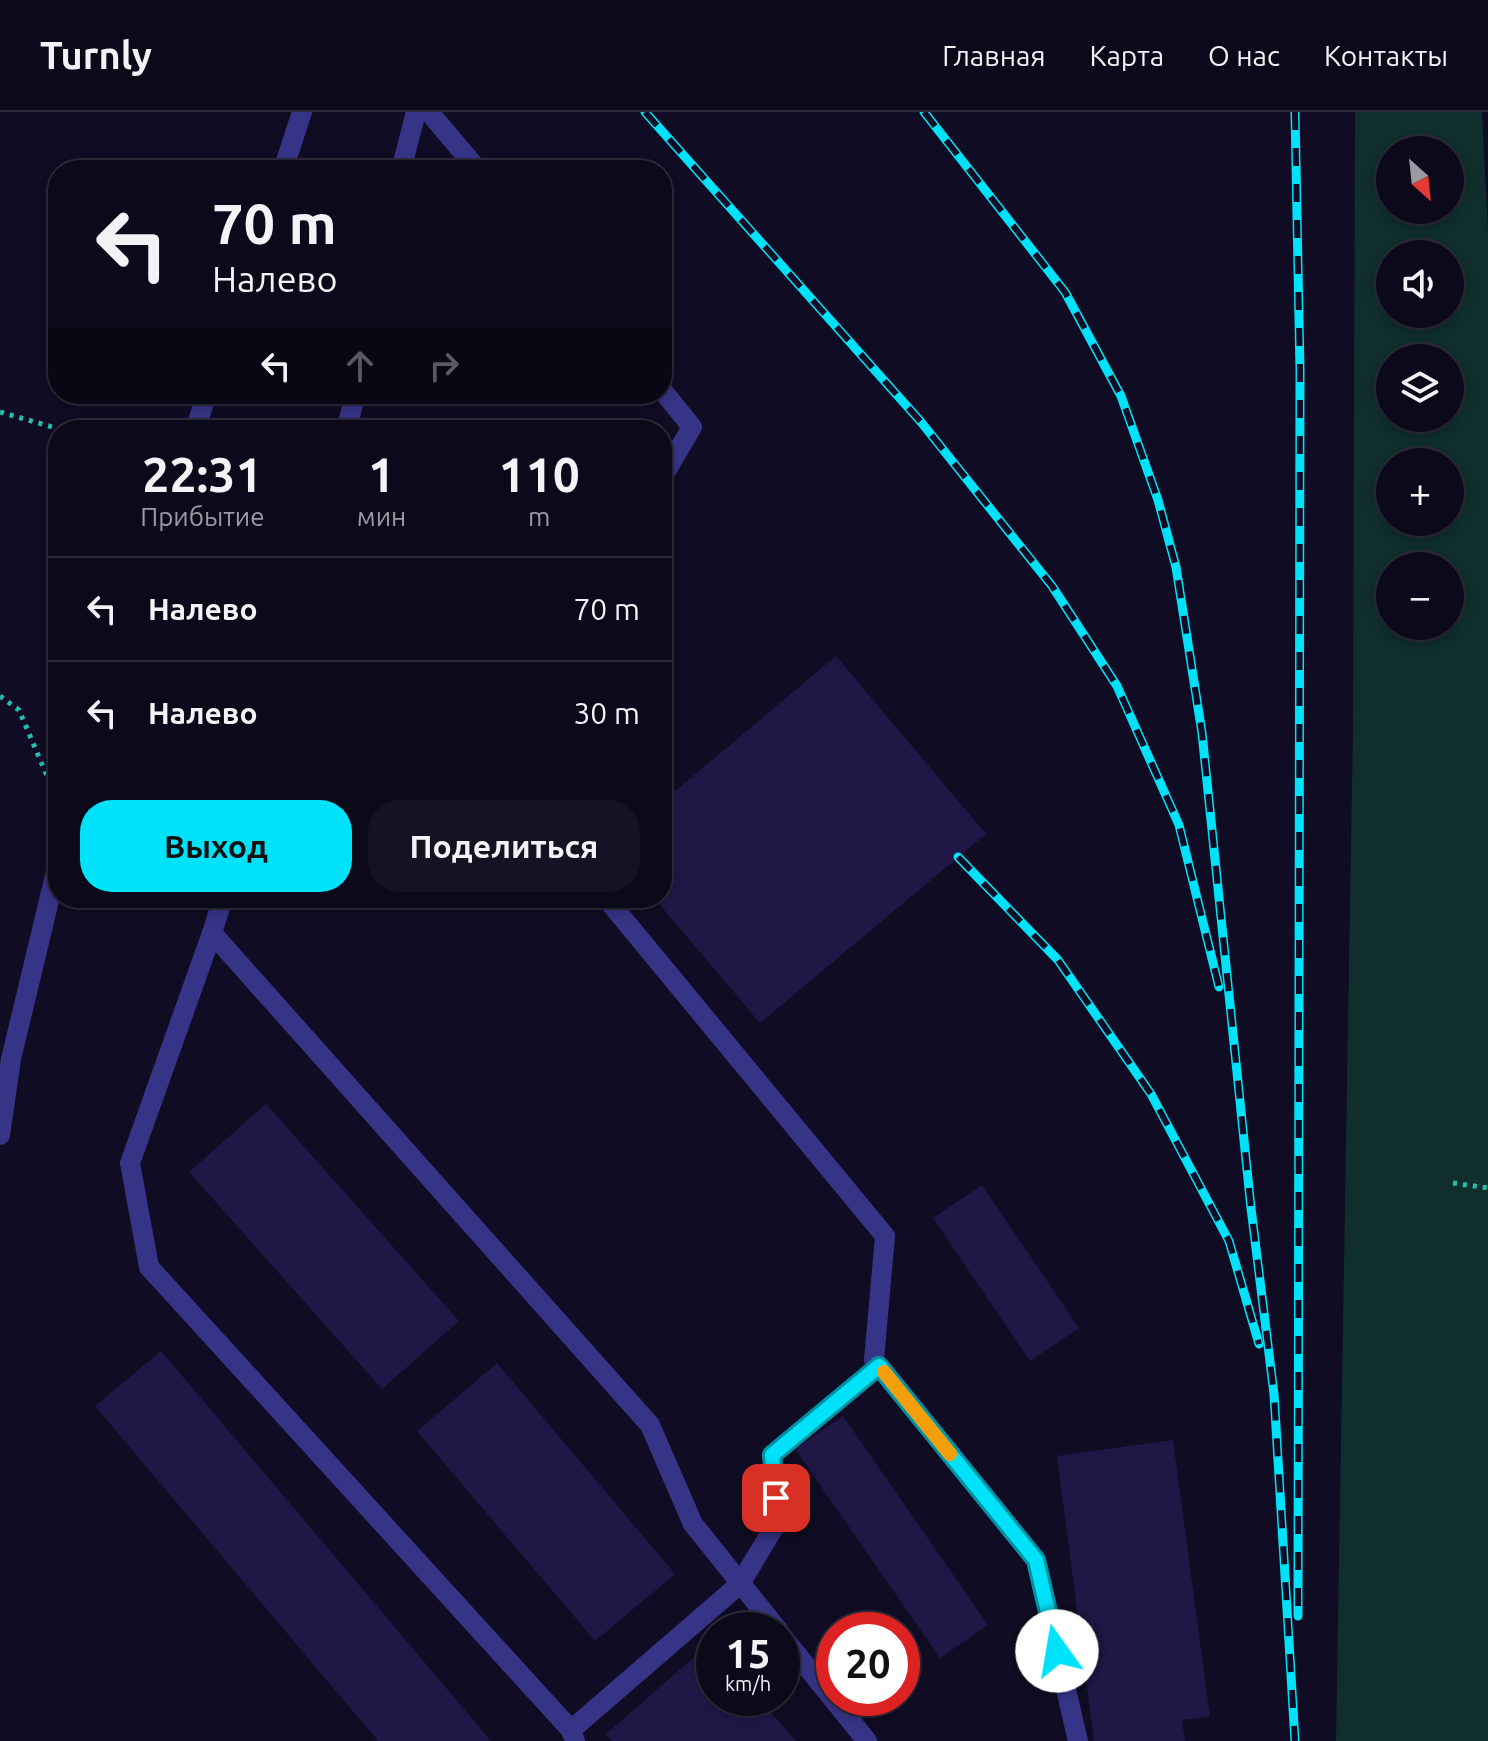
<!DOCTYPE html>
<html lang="ru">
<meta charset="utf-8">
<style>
:root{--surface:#0c091a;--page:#151223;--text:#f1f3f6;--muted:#9a9aa2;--line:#2c2a39;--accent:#00e2f9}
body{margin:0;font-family:Ubuntu,sans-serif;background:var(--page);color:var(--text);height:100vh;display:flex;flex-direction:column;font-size:30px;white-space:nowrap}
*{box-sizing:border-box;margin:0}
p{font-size:26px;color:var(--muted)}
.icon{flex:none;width:44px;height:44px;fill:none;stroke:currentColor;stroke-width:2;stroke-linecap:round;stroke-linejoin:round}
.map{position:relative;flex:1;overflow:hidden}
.side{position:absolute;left:48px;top:308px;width:624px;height:488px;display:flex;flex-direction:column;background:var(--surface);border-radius:32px;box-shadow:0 4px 12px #0003,0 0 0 2px var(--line)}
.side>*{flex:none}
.guide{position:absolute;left:48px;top:48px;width:624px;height:244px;border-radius:32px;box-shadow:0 4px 12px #0003,0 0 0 2px var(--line);background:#0c091a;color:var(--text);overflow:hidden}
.needle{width:52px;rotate:153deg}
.tools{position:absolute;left:1376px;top:24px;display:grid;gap:16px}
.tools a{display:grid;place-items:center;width:88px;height:88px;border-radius:50%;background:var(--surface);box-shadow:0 4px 12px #0003,0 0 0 2px var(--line);font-size:40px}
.speed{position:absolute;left:696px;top:1500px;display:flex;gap:16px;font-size:40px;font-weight:700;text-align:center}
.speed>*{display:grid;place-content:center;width:104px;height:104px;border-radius:50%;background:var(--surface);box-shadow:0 4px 12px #0003,0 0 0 2px var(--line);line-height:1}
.speed small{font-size:20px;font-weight:400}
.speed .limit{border:12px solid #d22;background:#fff;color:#111}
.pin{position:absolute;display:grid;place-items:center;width:68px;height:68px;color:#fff;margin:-34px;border-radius:16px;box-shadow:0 4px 12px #0006}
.me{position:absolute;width:88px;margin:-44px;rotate:347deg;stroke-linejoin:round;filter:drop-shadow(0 0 6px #0008)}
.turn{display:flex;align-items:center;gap:28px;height:168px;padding:0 32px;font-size:36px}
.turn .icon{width:104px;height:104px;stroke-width:2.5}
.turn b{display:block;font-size:56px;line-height:68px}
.lanes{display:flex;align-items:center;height:76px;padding:0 32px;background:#0003;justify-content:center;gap:40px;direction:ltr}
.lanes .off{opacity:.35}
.eta{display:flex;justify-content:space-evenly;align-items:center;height:136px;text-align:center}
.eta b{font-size:48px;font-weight:700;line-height:56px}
.action{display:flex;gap:16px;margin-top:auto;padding:16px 32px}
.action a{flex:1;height:92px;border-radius:32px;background:var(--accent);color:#111;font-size:32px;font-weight:700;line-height:92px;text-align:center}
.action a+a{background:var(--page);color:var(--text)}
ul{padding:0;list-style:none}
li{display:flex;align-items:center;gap:24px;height:104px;padding:0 32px;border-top:2px solid var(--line)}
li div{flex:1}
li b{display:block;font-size:30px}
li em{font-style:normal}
header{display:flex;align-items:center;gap:48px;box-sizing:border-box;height:112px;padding:0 40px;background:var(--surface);border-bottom:2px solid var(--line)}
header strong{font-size:38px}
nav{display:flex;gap:44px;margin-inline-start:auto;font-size:28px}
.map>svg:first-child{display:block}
.green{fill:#0f2e2c;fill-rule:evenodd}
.building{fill:#201746}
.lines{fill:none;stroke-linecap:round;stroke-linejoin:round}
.path{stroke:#25bcb2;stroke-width:5;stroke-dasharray:4 6;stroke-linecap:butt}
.minor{stroke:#363486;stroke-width:20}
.rail-casing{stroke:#00e2f9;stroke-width:9}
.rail{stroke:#100c23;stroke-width:6;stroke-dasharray:18;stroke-linecap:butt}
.route-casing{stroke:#0093a2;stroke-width:20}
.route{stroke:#00e2f9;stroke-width:14}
.slow{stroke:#f59e0b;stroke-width:14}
</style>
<header>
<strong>Turnly</strong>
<nav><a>Главная</a><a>Карта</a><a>О нас</a><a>Контакты</a></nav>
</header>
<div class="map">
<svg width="1488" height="1629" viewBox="0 0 1488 1629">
<rect width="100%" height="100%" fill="#100c23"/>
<path class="green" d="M1355 0H1482L1488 119V1629H1336L1353 614ZM1390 38H1450V98H1390ZM1450 142V202H1390V142ZM1450 246V306H1390V246ZM1390 350H1450V410H1390ZM1390 454H1450V514H1390Z"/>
<g class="building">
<path d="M836 544 986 722 760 911 654 786H662V690Z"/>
<path d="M266 992 459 1209 382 1277 189 1060Z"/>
<path d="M982 1073 1079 1216 1030 1249 933 1106Z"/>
<path d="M161 1239 491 1629H378L95 1294Z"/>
<path d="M497 1251 675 1462 595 1529 417 1319Z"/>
<path d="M843 1304 988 1513 940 1546 795 1337Z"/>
<path d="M1173 1328 1210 1605 1182 1608 1185 1629H1094L1057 1344Z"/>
<path d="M710 1531 714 1536V1586H758L796 1629H612L606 1622Z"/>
</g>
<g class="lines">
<g class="path">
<path d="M0 300 63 318"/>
<path d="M0 584 19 598 58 690"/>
<path d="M1453 1071 1488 1076"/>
</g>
<g class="minor">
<path d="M429 0 478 58"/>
<path d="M283 58 302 0"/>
<path d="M401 58 416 0"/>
<path d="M662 278 692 315 662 366"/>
<path d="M195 318 207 282"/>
<path d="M346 318 356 282"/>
<path d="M606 786 885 1124 874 1248 1036 1448 1078 1629"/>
<path d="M212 821 223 786"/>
<path d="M0 1023 11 947 58 751"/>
<path d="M782 1524 867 1629"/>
<path d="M571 1618 740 1472 779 1407 772 1343 879 1254"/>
<path d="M575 1629 571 1618 149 1155 130 1051 212 821 650 1313 693 1412 778 1518"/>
</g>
<defs>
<g id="rail">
<path d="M645 0 921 310 1052 474 1117 574 1179 713 1219 875"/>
<path d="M924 0 1065 180 1121 284 1158 388 1176 455 1202 621 1251 1096 1274 1282 1295 1629"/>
<path d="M1295 0 1300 259 1298 1504"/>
<path d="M958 745 1058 848 1151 982 1229 1129 1259 1232"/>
</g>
</defs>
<use href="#rail" class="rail-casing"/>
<use href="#rail" class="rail"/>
</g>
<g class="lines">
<defs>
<path id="route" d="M776 1386 772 1343 879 1254 1036 1448 1057 1539"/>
</defs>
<use href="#route" class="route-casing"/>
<use href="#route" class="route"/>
<path class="slow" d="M884 1260 950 1342"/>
</g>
</svg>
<div class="tools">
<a><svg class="needle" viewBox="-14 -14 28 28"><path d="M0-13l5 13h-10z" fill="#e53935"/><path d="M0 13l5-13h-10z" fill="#9a9aa2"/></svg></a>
<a><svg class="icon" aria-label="sound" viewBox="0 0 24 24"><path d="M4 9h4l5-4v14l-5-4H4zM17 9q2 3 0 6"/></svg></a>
<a><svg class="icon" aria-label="layers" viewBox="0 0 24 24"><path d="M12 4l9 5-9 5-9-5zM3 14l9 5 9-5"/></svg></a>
<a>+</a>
<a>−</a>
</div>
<div class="speed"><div>15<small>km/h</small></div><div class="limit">20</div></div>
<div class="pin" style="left:776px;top:1386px;background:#d93025"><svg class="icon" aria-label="arrive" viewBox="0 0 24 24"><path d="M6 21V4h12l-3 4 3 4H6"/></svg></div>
<svg class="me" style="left:1057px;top:1539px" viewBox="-20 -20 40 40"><circle r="19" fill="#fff"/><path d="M0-13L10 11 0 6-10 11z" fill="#00e2f9"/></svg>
<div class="guide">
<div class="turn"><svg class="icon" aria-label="left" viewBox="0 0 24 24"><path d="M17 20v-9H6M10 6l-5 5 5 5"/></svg><div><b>70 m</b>Налево</div></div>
<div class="lanes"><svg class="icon" aria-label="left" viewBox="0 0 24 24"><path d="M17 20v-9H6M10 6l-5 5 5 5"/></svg><svg class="icon off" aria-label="ahead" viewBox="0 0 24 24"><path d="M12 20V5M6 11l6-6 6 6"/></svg><svg class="icon off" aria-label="right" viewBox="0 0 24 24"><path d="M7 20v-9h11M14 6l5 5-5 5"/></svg></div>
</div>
<section class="side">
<div class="eta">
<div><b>22:31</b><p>Прибытие</p></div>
<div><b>1</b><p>мин</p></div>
<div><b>110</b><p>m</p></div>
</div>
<ul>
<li><svg class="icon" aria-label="left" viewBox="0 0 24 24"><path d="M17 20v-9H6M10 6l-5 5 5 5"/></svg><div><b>Налево</b></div><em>70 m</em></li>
<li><svg class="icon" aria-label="left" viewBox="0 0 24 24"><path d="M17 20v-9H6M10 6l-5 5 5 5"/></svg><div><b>Налево</b></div><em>30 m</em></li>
</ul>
<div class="action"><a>Выход</a><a>Поделиться</a></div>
</section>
</div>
